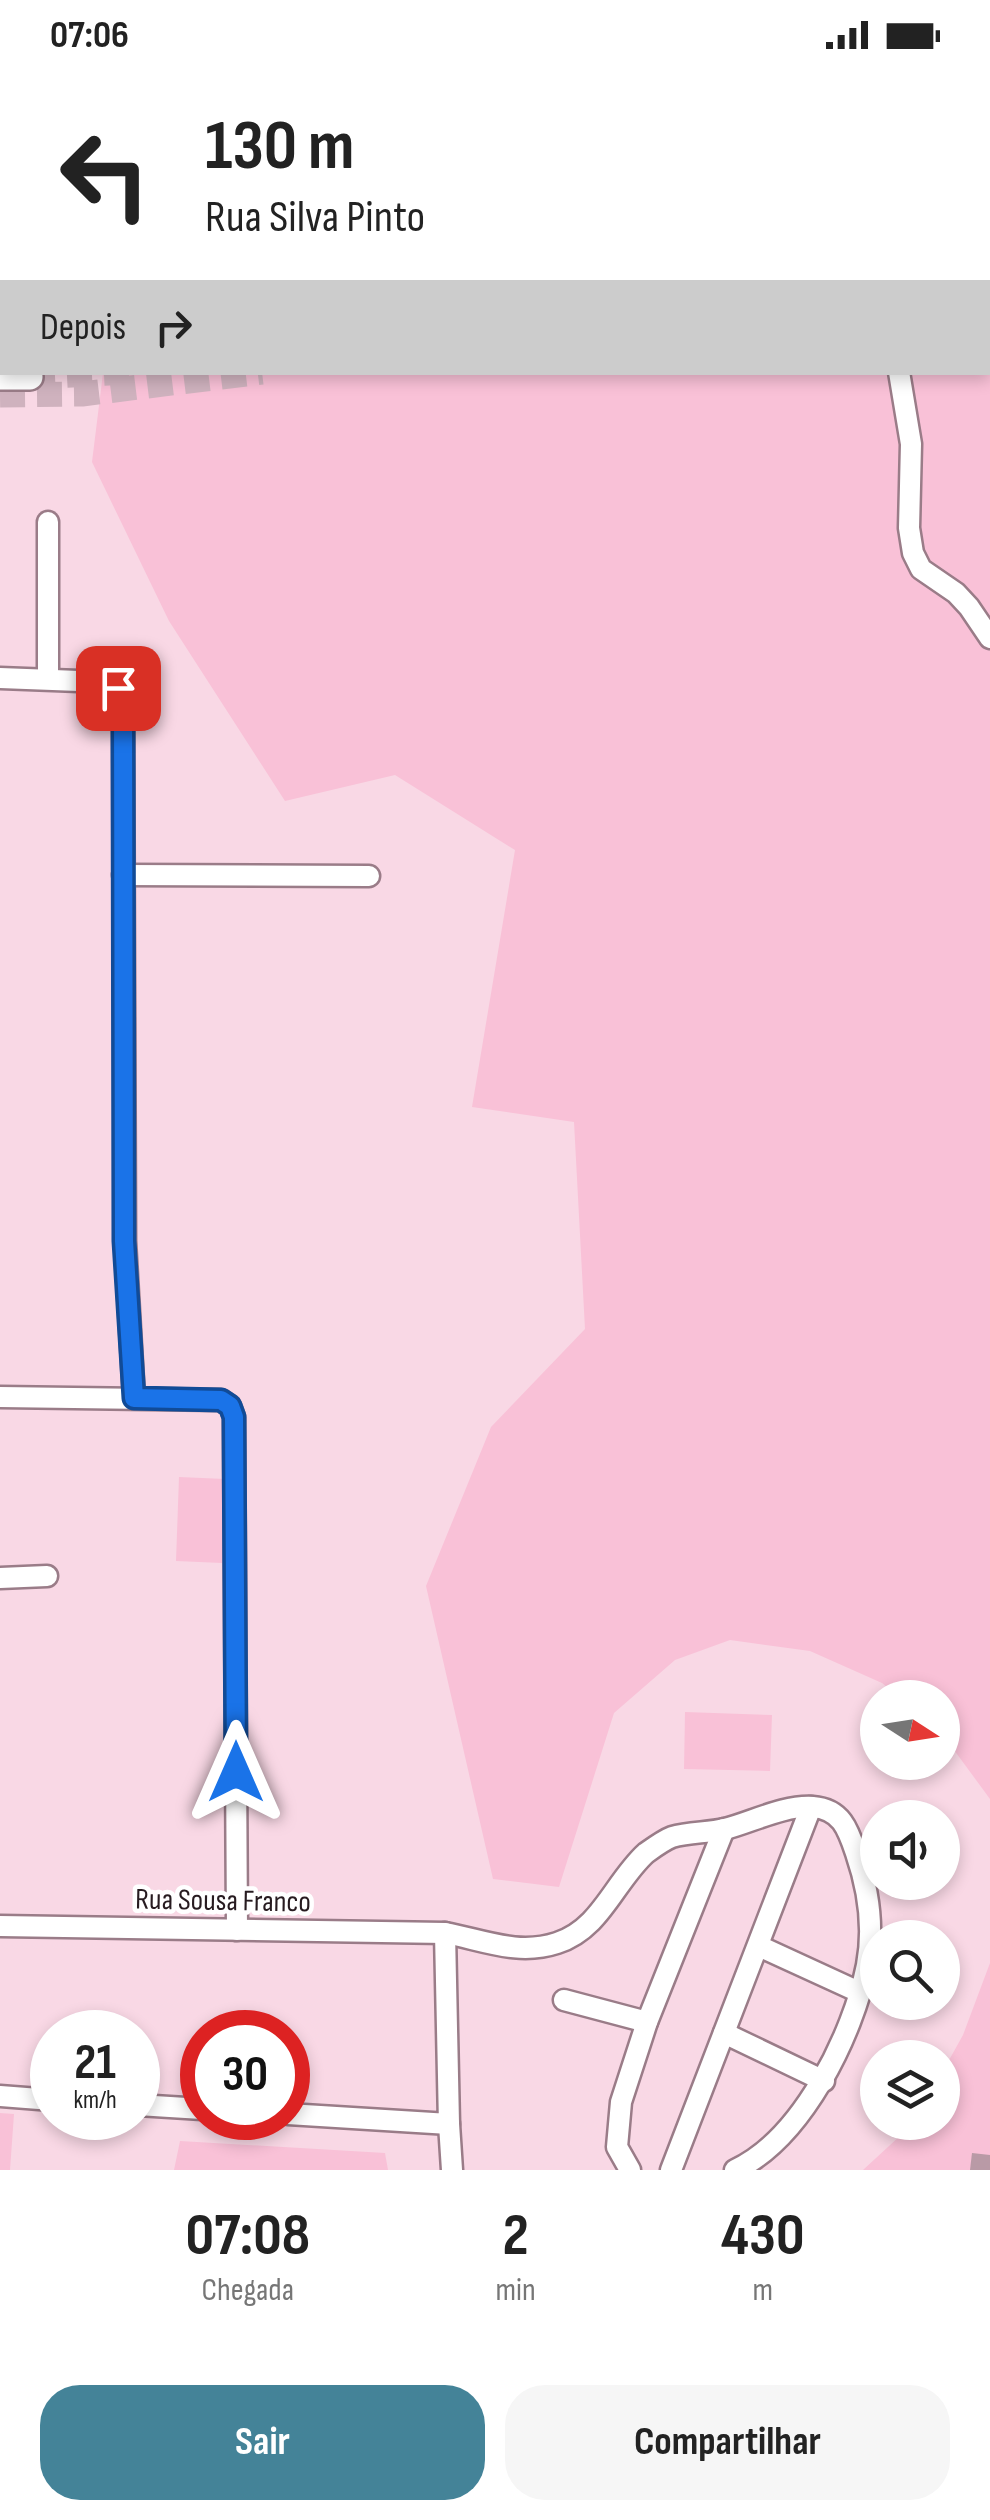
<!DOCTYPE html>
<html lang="pt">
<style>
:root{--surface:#fff;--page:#f6f6f6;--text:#222;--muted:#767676;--accent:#448398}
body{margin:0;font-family:"Sofia Sans Condensed",sans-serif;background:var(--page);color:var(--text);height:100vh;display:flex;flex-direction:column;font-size:38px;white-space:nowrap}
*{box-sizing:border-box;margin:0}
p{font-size:32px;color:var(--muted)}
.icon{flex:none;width:55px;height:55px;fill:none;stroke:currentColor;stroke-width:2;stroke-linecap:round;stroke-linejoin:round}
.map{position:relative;height:2100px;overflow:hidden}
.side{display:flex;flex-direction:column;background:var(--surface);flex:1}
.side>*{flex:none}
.top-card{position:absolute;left:0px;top:0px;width:990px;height:305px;box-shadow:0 5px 15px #0003;background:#fff;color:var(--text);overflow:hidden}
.needle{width:65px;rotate:102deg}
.fabs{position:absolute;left:860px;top:1610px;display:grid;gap:20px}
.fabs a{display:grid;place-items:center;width:100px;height:100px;border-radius:50%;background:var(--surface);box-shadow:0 5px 15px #0003;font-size:50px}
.speed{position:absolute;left:30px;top:1940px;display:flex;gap:20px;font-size:50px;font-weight:700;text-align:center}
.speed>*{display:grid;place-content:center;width:130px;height:130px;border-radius:50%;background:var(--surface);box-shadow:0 5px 15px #0003;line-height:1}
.speed small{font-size:25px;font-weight:400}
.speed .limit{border:15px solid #d22;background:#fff;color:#111}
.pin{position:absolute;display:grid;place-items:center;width:85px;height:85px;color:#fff;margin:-42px;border-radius:20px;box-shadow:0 5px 15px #0006}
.me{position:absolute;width:110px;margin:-55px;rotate:0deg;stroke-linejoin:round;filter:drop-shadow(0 0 8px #0008)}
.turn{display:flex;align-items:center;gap:35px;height:210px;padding:0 40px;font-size:45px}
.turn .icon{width:130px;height:130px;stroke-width:2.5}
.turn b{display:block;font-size:70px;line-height:85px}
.then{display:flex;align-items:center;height:95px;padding:0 40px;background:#0003;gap:20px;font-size:38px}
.eta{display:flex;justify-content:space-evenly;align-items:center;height:170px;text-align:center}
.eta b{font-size:60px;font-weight:700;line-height:70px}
.primary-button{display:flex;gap:20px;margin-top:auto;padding:20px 40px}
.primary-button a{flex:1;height:115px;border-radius:40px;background:var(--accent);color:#fff;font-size:40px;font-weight:700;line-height:115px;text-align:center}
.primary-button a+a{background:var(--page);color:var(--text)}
.status{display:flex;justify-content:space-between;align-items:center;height:70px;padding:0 50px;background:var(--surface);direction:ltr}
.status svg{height:28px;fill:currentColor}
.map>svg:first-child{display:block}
.green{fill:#f9c1d7}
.building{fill:#b99aa6}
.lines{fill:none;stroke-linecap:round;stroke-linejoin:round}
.major-tunnel{stroke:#cfb2be;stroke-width:25;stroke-dasharray:25 12;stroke-linecap:butt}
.minor-casing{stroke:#9a7c88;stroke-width:25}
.major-casing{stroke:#9a7c88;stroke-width:30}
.minor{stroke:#fff;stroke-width:20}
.major{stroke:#fff;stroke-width:25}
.route-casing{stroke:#114b97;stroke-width:25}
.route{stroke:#1a73e8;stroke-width:18}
.labels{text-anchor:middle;stroke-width:9;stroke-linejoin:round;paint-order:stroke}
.street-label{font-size:30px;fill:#271b20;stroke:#fff}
</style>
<div class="status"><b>07:06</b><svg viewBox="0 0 49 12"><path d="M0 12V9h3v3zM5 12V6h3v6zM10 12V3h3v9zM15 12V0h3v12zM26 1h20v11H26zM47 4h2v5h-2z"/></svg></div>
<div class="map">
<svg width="990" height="2100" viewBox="0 0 990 2100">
<rect width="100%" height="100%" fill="#f9d8e5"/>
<g class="green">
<path d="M216 0H990V1729L943 1665 942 1628 899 1627 882 1613 810 1581 730 1570 675 1590 614 1643 559 1817 493 1809 426 1516 491 1357 585 1259 574 1052 472 1037 515 780 395 705 285 731 169 551 92 392 103 303 988 302V2H214Z"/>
<path d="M179 1407 225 1409 222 1493 176 1491Z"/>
<path d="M685 1642 772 1645 770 1701 684 1699Z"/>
<path d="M990 1893V2100H863L914 2053 942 2052 943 2001 963 1965Z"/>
<path d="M0 2043 14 2044 10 2100H0Z"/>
<path d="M180 2071 385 2083 388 2100H174Z"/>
</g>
<path class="building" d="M972 2083 990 2085V2100H970Z"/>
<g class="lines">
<g class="major-tunnel">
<path d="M988 15 990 13"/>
<path d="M30 307 130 302"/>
<path d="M0 325 82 324 262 302"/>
</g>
<defs>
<g id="minor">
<path d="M822 0V2"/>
<path d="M899 302 911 374 909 458 913 483 921 499 956 523 969 537 990 568"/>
<path d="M0 608 105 612 118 618 123 631 125 1171 134 1328"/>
<path d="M48 609V452"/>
<path d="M123 805 369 806"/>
<path d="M0 1327 221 1330 230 1336 234 1347 237 1860"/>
<path d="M0 1508 47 1506"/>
<path d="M0 1856 445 1863C483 1870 518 1886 557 1873 601 1859 614 1812 646 1783 653 1778 664 1770 672 1767 689 1762 708 1763 725 1759 752 1752 784 1735 813 1737 841 1739 848 1759 856 1783 868 1818 874 1858 867 1895 853 1965 802 2069 735 2100"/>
<path d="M759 1876 859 1922"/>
<path d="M564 1930 647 1952"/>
<path d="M724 1963 824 2011"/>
<path d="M0 2026 52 2030"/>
<path d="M138 2035 202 2039"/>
<path d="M288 2044 449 2054 445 1863"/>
<path d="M449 2054 452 2100"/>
<path d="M630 2100 617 2077 621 2032 647 1952 724 1759"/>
<path d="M671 2100 811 1737"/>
</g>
<path id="major" d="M0 307H30"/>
</defs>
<use href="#minor" class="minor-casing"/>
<use href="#major" class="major-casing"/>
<use href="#minor" class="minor"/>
<use href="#major" class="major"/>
</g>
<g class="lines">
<defs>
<path id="route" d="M118 618 123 631 124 1171 134 1328 221 1330 230 1336 234 1347 236 1702"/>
</defs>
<use href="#route" class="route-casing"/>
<use href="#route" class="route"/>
</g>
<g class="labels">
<g class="street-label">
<text transform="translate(223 1830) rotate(1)" y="10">Rua Sousa Franco</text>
</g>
</g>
</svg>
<div class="fabs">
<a><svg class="needle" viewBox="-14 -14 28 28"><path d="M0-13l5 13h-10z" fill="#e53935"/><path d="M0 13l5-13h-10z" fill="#767676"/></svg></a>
<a><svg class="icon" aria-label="sound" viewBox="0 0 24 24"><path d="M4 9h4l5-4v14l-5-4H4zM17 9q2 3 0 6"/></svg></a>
<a><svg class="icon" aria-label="search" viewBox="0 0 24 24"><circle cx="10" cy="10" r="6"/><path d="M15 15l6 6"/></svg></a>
<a><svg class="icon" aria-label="layers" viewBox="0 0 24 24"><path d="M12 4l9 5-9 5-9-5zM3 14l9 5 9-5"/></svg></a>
</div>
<div class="speed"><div>21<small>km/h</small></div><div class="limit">30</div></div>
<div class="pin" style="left:118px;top:618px;background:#d93025"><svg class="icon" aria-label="arrive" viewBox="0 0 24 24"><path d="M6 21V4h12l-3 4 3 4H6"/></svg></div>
<svg class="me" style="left:236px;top:1702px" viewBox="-20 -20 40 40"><path d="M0-17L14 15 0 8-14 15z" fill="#1a73e8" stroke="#fff" stroke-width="4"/></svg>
<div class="top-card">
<div class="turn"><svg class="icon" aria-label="left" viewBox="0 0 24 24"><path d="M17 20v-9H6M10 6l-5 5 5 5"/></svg><div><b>130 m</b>Rua Silva Pinto</div></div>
<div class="then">Depois<svg class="icon" aria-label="right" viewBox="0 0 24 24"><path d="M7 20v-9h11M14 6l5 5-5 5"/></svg></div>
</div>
</div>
<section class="side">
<div class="eta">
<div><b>07:08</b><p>Chegada</p></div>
<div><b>2</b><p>min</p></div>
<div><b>430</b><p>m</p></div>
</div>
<div class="primary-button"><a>Sair</a><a>Compartilhar</a></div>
</section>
